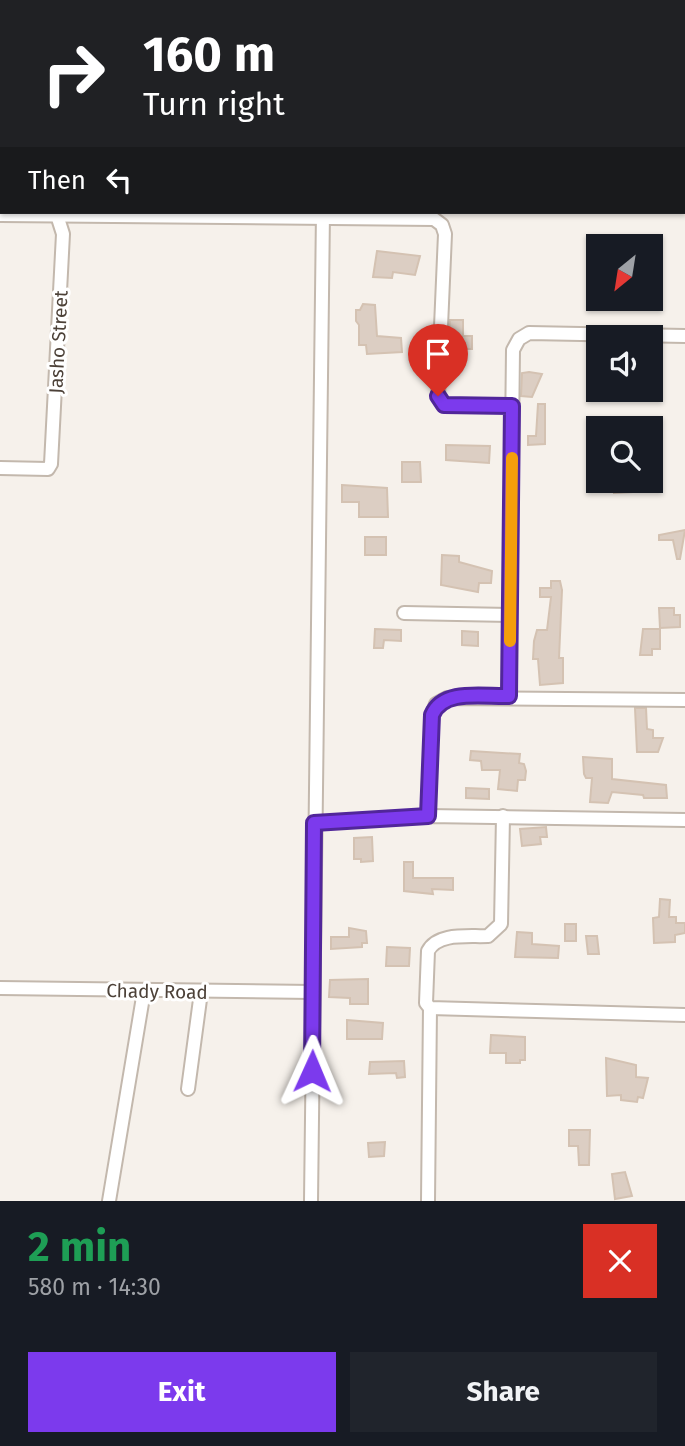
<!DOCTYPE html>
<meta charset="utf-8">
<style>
:root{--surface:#171b24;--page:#20242c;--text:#f1f3f6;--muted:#9ea1a6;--accent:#7c3aed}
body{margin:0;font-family:"Fira Sans",sans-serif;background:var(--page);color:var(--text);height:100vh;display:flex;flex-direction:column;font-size:26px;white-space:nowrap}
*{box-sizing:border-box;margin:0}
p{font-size:23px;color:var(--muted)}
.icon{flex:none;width:38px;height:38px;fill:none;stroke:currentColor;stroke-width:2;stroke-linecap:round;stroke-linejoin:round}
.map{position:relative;height:1201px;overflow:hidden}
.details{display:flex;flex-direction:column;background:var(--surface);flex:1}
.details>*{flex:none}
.guide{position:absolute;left:0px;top:0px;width:686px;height:214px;box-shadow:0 2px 5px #0004;background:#202124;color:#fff;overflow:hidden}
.needle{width:46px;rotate:210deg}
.tools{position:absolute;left:586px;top:234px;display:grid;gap:14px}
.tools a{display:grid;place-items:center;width:77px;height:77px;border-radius:0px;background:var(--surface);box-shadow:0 2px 5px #0004;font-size:35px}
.pin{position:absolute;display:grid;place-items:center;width:60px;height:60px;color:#fff;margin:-72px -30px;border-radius:50% 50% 50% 0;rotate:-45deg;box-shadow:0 0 7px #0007}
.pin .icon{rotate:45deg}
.me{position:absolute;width:77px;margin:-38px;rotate:1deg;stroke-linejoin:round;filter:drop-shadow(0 0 5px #0008)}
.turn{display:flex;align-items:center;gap:24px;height:147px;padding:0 28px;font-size:32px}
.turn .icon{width:91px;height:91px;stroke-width:2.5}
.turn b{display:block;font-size:49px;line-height:60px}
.then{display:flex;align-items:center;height:66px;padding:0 28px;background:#0003;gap:14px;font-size:26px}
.round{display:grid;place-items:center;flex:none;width:74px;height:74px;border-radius:0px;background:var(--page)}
.summary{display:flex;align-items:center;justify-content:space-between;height:119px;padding:0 28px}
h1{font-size:42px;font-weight:700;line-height:52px;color:#1e9e55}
.action{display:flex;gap:14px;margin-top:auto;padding:14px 28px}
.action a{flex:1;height:80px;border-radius:0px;background:var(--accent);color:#fff;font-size:28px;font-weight:700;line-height:80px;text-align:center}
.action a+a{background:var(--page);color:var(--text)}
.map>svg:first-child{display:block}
.building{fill:#dccec3;stroke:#d4c2b2;stroke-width:2}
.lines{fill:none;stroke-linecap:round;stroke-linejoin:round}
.street-casing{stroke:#c3b8ad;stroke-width:16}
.street{stroke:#fff;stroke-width:12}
.route-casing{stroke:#51269a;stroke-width:18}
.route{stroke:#7c3aed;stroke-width:12}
.slow{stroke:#f59e0b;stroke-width:12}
.labels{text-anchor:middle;stroke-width:6;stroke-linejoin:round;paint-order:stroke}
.street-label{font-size:19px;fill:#4c4138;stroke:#fff}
</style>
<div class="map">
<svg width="685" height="1201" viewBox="0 0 685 1201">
<rect width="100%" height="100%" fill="#f6f1eb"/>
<g class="building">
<path d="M377 251 420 256 415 275 393 272 392 278 373 277Z"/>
<path d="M363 304 375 305 377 336 401 338 402 352 367 354 366 345H359V325L356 321V310H360Z"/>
<path d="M450 320H463V336H472V349H463V357H448Z"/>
<path d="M529 372 542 374 532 397 521 396 522 373Z"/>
<path d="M538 404H545V444L528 445V436H536Z"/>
<path d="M446 445 490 446 489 463 446 460Z"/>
<path d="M402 462H420L421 482H402Z"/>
<path d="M614 481H631L632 492 614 493Z"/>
<path d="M342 485 387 488 388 517H359V502H342Z"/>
<path d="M685 530 680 559H677L673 540H659V535Z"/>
<rect x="365" y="537" width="21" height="18"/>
<path d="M442 555 459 556V562L492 571 491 583H479L478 592 441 585Z"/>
<path d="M551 581H560L562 590 559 658H563V683L540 685 538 659H533L534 641 537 630H547L551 597H540V588H551Z"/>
<path d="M659 608H674V615H680V627L660 628Z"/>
<path d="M375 629 401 630V641L384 640 383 648H374Z"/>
<path d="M643 629H660V649H652V655H640Z"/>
<path d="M462 631 478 632V646L462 645Z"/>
<path d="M635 708H646L647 729 653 730V738H663L658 752H637Z"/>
<path d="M471 751 520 754 519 763 524 764 526 771 525 780H518L517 791 498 789 500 770H482L481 761 470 760Z"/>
<path d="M583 757 612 759V779L666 785 667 798H644L643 795 612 792 608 803 590 802 592 778H586L584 774Z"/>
<path d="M466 788 489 789V799L466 798Z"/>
<path d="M546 827 547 837H540L541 844 522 846 520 829Z"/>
<path d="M372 837 373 861 361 862V859H354V838Z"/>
<path d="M404 862H413V878H453V890L432 889 433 894 404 891Z"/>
<path d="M660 899 670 900 669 917H676V923H685V933L675 935V942L654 943 653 918 659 917Z"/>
<rect x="565" y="924" width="11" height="17"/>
<path d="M349 928 366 931 367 943H362V947L331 949V937H349Z"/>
<path d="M517 932 532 933V944L559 946 558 958 515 957Z"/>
<path d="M586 936H597L599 954H588Z"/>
<path d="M387 947 410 948 409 966H386Z"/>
<path d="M368 979V1004H350V998L329 997 330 980Z"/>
<path d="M347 1020 383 1023 382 1039H347Z"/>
<path d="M491 1035 525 1037V1060H520V1063H506V1053H490Z"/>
<path d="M606 1058 636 1065V1077L648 1078 643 1098 638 1097 637 1102 621 1100V1095L607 1096Z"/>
<path d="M404 1061 405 1077 397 1078 396 1073 369 1074 370 1062Z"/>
<path d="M569 1130H590L589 1165H579L578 1146H569Z"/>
<path d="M385 1142 384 1156 369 1157 368 1143Z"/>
<path d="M625 1172 632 1196 615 1199 612 1174Z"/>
</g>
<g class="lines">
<defs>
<g id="street">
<path d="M451 0V2"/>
<path d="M59 2V0"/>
<path d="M328 2V0"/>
<path d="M684 36H685"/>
<path d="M684 108H685"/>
<path d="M0 215 434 219 442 225 445 234 438 396 444 405 512 406"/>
<path d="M0 468 48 469 51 464 63 234 56 212"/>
<path d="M404 613 510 615"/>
<path d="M509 697 513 350 519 339 529 333 685 336"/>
<path d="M428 816 432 715 436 704 447 698 685 700"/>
<path d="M503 816 501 924 488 936C469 937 438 932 428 951L426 1003 430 1008 685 1015"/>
<path d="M314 823 428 816 685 820"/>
<path d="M0 988 313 992"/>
<path d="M188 1089 201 992"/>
<path d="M109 1201 144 991"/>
<path d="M311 1201 323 212"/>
<path d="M428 1201 430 1008"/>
</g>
</defs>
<use href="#street" class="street-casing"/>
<use href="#street" class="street"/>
</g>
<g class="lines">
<defs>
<path id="route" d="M312 1071 314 823 428 816 432 715C443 688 484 697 509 696L512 406 444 405 438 396"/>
</defs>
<use href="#route" class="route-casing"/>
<use href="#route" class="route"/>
<path class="slow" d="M510 641 512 458"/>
</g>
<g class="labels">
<g class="street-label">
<text transform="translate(58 342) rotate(-87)" y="7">Jasho Street</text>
<text transform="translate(157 991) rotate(1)" y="7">Chady Road</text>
</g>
</g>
</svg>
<div class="tools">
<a><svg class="needle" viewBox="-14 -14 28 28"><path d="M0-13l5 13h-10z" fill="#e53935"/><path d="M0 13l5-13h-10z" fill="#9ea1a6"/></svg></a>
<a><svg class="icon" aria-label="sound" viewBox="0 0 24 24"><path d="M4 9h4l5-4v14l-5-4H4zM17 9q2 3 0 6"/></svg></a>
<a><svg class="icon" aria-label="search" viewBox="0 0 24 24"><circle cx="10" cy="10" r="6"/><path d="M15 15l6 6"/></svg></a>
</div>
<div class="pin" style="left:438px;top:396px;background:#d93025"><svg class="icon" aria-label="arrive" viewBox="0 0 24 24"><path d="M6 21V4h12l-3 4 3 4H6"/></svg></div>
<svg class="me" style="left:312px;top:1071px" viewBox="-20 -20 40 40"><path d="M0-17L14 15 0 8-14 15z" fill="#7c3aed" stroke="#fff" stroke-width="4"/></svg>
<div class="guide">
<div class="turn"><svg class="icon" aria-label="right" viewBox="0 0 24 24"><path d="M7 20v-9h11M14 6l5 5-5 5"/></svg><div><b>160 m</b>Turn right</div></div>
<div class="then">Then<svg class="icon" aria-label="left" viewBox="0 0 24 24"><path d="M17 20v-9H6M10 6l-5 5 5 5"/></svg></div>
</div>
</div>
<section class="details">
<div class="summary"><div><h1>2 min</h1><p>580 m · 14:30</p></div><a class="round" style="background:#d93025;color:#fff"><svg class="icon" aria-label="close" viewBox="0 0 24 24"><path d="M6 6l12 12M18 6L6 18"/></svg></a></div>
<div class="action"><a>Exit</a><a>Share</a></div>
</section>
